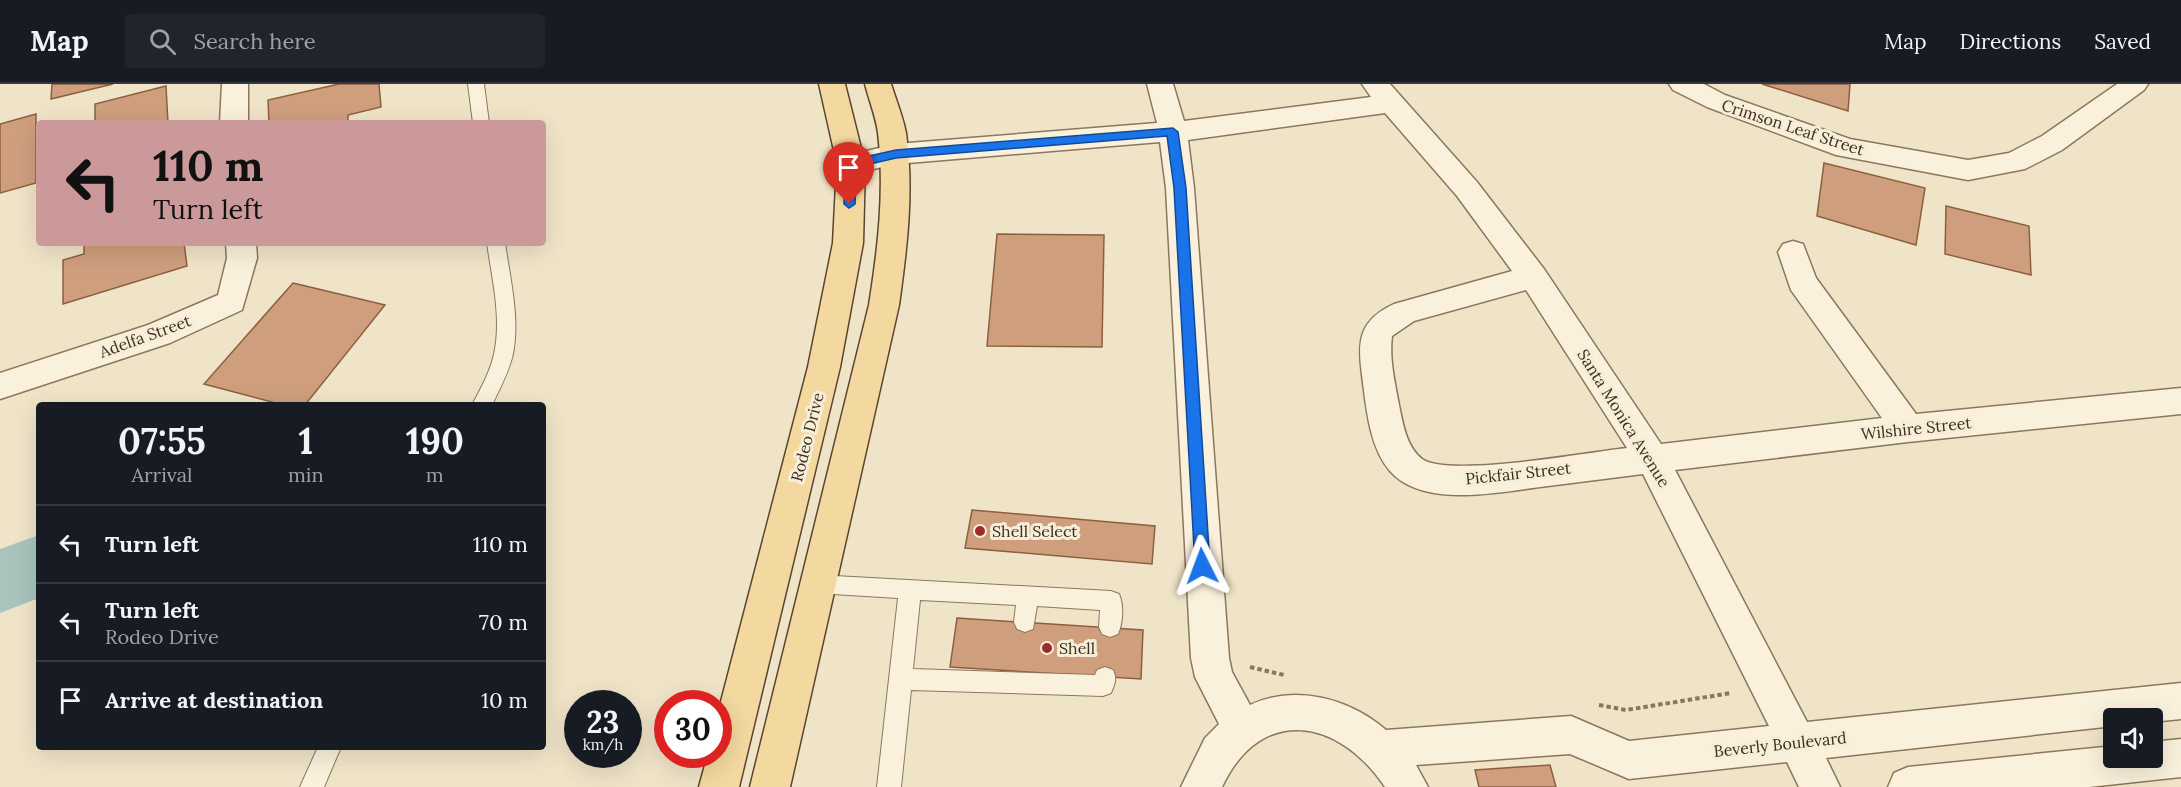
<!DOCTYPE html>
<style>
:root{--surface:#171b24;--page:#20242c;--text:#f1f3f6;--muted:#9ea1a6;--line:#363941}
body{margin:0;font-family:Lora,serif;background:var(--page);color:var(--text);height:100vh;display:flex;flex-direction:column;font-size:22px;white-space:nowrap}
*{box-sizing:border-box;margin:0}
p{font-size:20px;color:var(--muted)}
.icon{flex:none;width:33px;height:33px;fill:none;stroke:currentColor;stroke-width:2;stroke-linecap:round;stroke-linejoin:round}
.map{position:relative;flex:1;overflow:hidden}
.sheet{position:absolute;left:36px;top:318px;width:510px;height:348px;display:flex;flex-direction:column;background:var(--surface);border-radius:6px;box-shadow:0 6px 24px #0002}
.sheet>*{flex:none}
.top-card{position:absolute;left:36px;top:36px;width:510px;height:126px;border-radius:6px;box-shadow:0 6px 24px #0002;background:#cc999b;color:#111;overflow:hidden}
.buttons{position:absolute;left:2103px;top:624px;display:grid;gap:12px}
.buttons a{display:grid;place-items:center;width:60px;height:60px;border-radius:6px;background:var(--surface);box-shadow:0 6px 24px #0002;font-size:30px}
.speed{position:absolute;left:564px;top:606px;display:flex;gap:12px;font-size:30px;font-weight:700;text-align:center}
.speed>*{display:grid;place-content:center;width:78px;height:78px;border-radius:50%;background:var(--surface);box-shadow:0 6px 24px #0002;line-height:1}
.speed small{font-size:15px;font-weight:400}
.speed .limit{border:9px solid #d22;background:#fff;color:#111}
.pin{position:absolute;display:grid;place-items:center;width:51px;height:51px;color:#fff;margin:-62px -26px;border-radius:50% 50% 50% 0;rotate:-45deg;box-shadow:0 0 6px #0007}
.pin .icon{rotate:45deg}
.me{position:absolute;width:66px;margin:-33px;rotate:357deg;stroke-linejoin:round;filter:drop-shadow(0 0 4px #0008)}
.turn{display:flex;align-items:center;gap:21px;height:126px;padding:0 18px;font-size:27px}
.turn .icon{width:78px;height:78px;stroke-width:2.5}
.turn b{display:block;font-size:42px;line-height:51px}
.eta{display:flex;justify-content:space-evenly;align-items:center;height:102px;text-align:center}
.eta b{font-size:36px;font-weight:700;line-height:42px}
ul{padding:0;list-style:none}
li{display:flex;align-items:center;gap:18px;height:78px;padding:0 18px;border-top:2px solid var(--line)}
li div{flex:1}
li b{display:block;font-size:22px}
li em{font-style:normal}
header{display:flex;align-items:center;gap:36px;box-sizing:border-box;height:84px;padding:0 30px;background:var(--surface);border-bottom:2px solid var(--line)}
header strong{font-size:28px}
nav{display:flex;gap:33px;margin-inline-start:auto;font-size:21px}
.search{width:420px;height:54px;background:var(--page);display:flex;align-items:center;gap:15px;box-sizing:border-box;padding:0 21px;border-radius:6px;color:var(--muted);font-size:22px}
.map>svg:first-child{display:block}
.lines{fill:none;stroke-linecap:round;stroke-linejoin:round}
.river{fill:#a9c4bc;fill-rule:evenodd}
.building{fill:#cf9f7d;stroke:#8d5f41;stroke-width:1.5}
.service-casing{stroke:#8d765c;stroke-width:2}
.minor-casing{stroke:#8d765c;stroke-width:3}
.primary-casing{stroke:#5b4430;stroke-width:3}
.path{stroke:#8d765c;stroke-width:4;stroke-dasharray:4.5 3;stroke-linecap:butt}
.service{fill:#faf1dc;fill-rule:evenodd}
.minor{fill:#faf1dc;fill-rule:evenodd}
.primary{fill:#f3d9a0;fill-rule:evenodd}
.route{fill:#1a73e8;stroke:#114b97;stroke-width:1.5}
.poi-dot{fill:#9e2a2b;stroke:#f7eed8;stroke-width:2}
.labels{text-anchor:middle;stroke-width:6;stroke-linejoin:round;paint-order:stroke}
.street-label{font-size:16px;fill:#3d2e20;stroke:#f7eed8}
.poi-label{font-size:16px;fill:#3d2e20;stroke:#f7eed8;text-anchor:start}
</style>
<header>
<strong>Map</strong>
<div class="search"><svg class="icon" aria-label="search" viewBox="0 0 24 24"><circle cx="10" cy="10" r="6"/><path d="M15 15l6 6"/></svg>Search here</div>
<nav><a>Map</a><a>Directions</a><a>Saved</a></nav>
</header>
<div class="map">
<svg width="2181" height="703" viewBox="0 0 2181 703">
<rect width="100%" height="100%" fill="#f0e4c8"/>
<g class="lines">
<path class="river" d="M39 451V514L0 529V465Z"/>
</g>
<g class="building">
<path d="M52 0H113L51 15Z"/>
<path d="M339 0H379L381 23 348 31V39H269L268 16Z"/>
<path d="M1762 0H1850L1848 27Z"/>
<path d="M166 2 168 39H95V20Z"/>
<path d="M36 30V99L0 109V40Z"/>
<path d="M1824 79 1925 104 1916 161 1817 132Z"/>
<path d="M1946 122 2029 142 2031 191 1945 170Z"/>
<path d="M997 150 1104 151 1102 263 987 262Z"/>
<path d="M84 159H184L187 182 63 220V176L84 170Z"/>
<path d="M293 199 385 221 305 321H283L204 300Z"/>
<path d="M972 426 1155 442 1152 480 965 464Z"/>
<path d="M957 534 1143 546 1141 595 950 583Z"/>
<path d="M1550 681 1556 703H1479L1475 686Z"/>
</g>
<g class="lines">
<defs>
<g id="service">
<path d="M468 0H484L489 39H473Z"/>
<path d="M487 159H505C510 194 520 234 513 270 509 288 500 304 492 321H472C481 304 490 288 494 270 502 234 492 195 487 159Z"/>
<path d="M816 491 1111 507 1119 510C1124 521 1123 539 1118 550L1110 553 1102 550 1099 543 1100 526 1037 522 1033 545 1025 548 1017 545 1014 538 1016 521 920 516 913 585 1095 591 1097 586 1105 583 1113 586C1117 595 1115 600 1111 609L1103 612 911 606 901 703H877L898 514 816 509 809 507 805 500 809 493Z"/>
<path d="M318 663H341L324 703H300Z"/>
</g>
<g id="minor">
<path d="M222 0H248V39H220Z"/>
<path d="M1147 0H1173L1184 37 1371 13 1362 0H1390L1477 98 1544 185 1661 360 1882 334 1791 206 1778 168 1783 160 1793 157 1803 160 1816 194 1916 330 2181 304V330L1908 358 1675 386 1807 638 2181 599V635L2152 638V634H2114V642L1826 674 1840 703H1799L1787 678 1629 695 1570 670 1416 681 1428 703H1385C1339 634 1261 620 1222 703H1181L1205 654 1219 640 1195 593 1191 574 1166 104 1160 58 896 80 851 90 841 87 837 80 841 73 896 60 1157 39ZM1385 29 1457 112 1512 187 1394 220C1360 236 1357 255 1362 291 1366 321 1369 363 1390 387 1424 426 1503 407 1548 402 1580 398 1611 394 1643 390L1769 642 1629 657 1571 632 1386 646C1349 614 1295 600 1250 621L1232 588 1229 574 1194 104 1188 56ZM1526 206 1627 364C1590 368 1448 394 1422 375 1406 362 1403 340 1399 321 1395 299 1389 275 1392 252L1414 237Z"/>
<path d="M1669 0H1704L1725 11 1850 55 1968 76 2009 69 2042 52 2117 0H2148L2144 6 2062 66 2025 85 1968 96 1836 71 1707 23 1673 6Z"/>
<path d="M226 159H256L257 174 242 226 170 259 0 315V289L148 241 218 211 227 174Z"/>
<path d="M2181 655V693L2089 703H1888L1894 689 1908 683 2114 662V674H2152V658Z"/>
</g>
<g id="primary">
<path d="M819 0H845L865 80 863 159 840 283 739 703H699L708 670H718V629L808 283 833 159 837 80Z"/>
<path d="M865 0H891C896 16 903 33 906 49 914 107 907 164 899 221L790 703H750L869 221C878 164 885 107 878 49 876 33 869 16 865 0Z"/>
</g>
</defs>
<use href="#service" class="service-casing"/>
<use href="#minor" class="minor-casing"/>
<use href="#primary" class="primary-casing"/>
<g class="path">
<path d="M1250 583 1284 591"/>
<path d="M1599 621 1626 626 1731 609"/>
</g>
<use href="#service" class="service"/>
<use href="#minor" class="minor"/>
<use href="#primary" class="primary"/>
</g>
<path class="route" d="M1173 44 1178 48 1186 104 1210 482 1202 489 1195 482 1174 104 1167 52 896 74 857 83 855 120 849 124 844 120 846 80 851 76 896 66Z"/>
<g class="poi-dot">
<circle cx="980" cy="447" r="6"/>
<circle cx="1047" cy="564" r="6"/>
</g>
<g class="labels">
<g class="street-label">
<text transform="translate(1793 43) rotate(18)" y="6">Crimson Leaf Street</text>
<text transform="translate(145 252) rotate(-20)" y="6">Adelfa Street</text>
<text transform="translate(1624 334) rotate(58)" y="6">Santa Monica Avenue</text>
<text transform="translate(1916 344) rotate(-6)" y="6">Wilshire Street</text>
<text transform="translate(807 353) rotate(-76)" y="6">Rodeo Drive</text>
<text transform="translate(1518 389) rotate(-6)" y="6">Pickfair Street</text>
<text transform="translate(1780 660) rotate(-6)" y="6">Beverly Boulevard</text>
</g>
<g class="poi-label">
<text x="992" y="453">Shell Select</text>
<text x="1059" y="570">Shell</text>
</g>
</g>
</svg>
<div class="buttons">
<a><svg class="icon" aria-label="sound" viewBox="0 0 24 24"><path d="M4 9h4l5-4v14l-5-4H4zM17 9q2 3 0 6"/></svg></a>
</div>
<div class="speed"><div>23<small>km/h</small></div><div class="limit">30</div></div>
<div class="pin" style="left:849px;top:120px;background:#d93025"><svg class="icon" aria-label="arrive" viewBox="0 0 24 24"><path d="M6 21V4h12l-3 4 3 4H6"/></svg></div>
<svg class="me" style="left:1202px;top:482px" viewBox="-20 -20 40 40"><path d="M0-17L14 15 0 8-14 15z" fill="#1a73e8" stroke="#fff" stroke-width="4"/></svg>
<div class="top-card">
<div class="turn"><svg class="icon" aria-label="left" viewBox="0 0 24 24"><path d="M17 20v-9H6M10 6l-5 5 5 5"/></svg><div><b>110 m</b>Turn left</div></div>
</div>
<section class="sheet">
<div class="eta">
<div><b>07:55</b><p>Arrival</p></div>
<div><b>1</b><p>min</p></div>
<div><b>190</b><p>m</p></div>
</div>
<ul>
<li><svg class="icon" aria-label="left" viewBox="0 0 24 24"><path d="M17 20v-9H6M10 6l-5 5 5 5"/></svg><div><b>Turn left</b></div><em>110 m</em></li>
<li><svg class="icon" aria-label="left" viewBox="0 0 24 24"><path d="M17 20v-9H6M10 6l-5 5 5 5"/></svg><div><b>Turn left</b><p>Rodeo Drive</p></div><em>70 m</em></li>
<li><svg class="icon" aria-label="arrive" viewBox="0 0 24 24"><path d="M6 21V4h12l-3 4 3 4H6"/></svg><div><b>Arrive at destination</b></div><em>10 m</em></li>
</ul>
</section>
</div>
